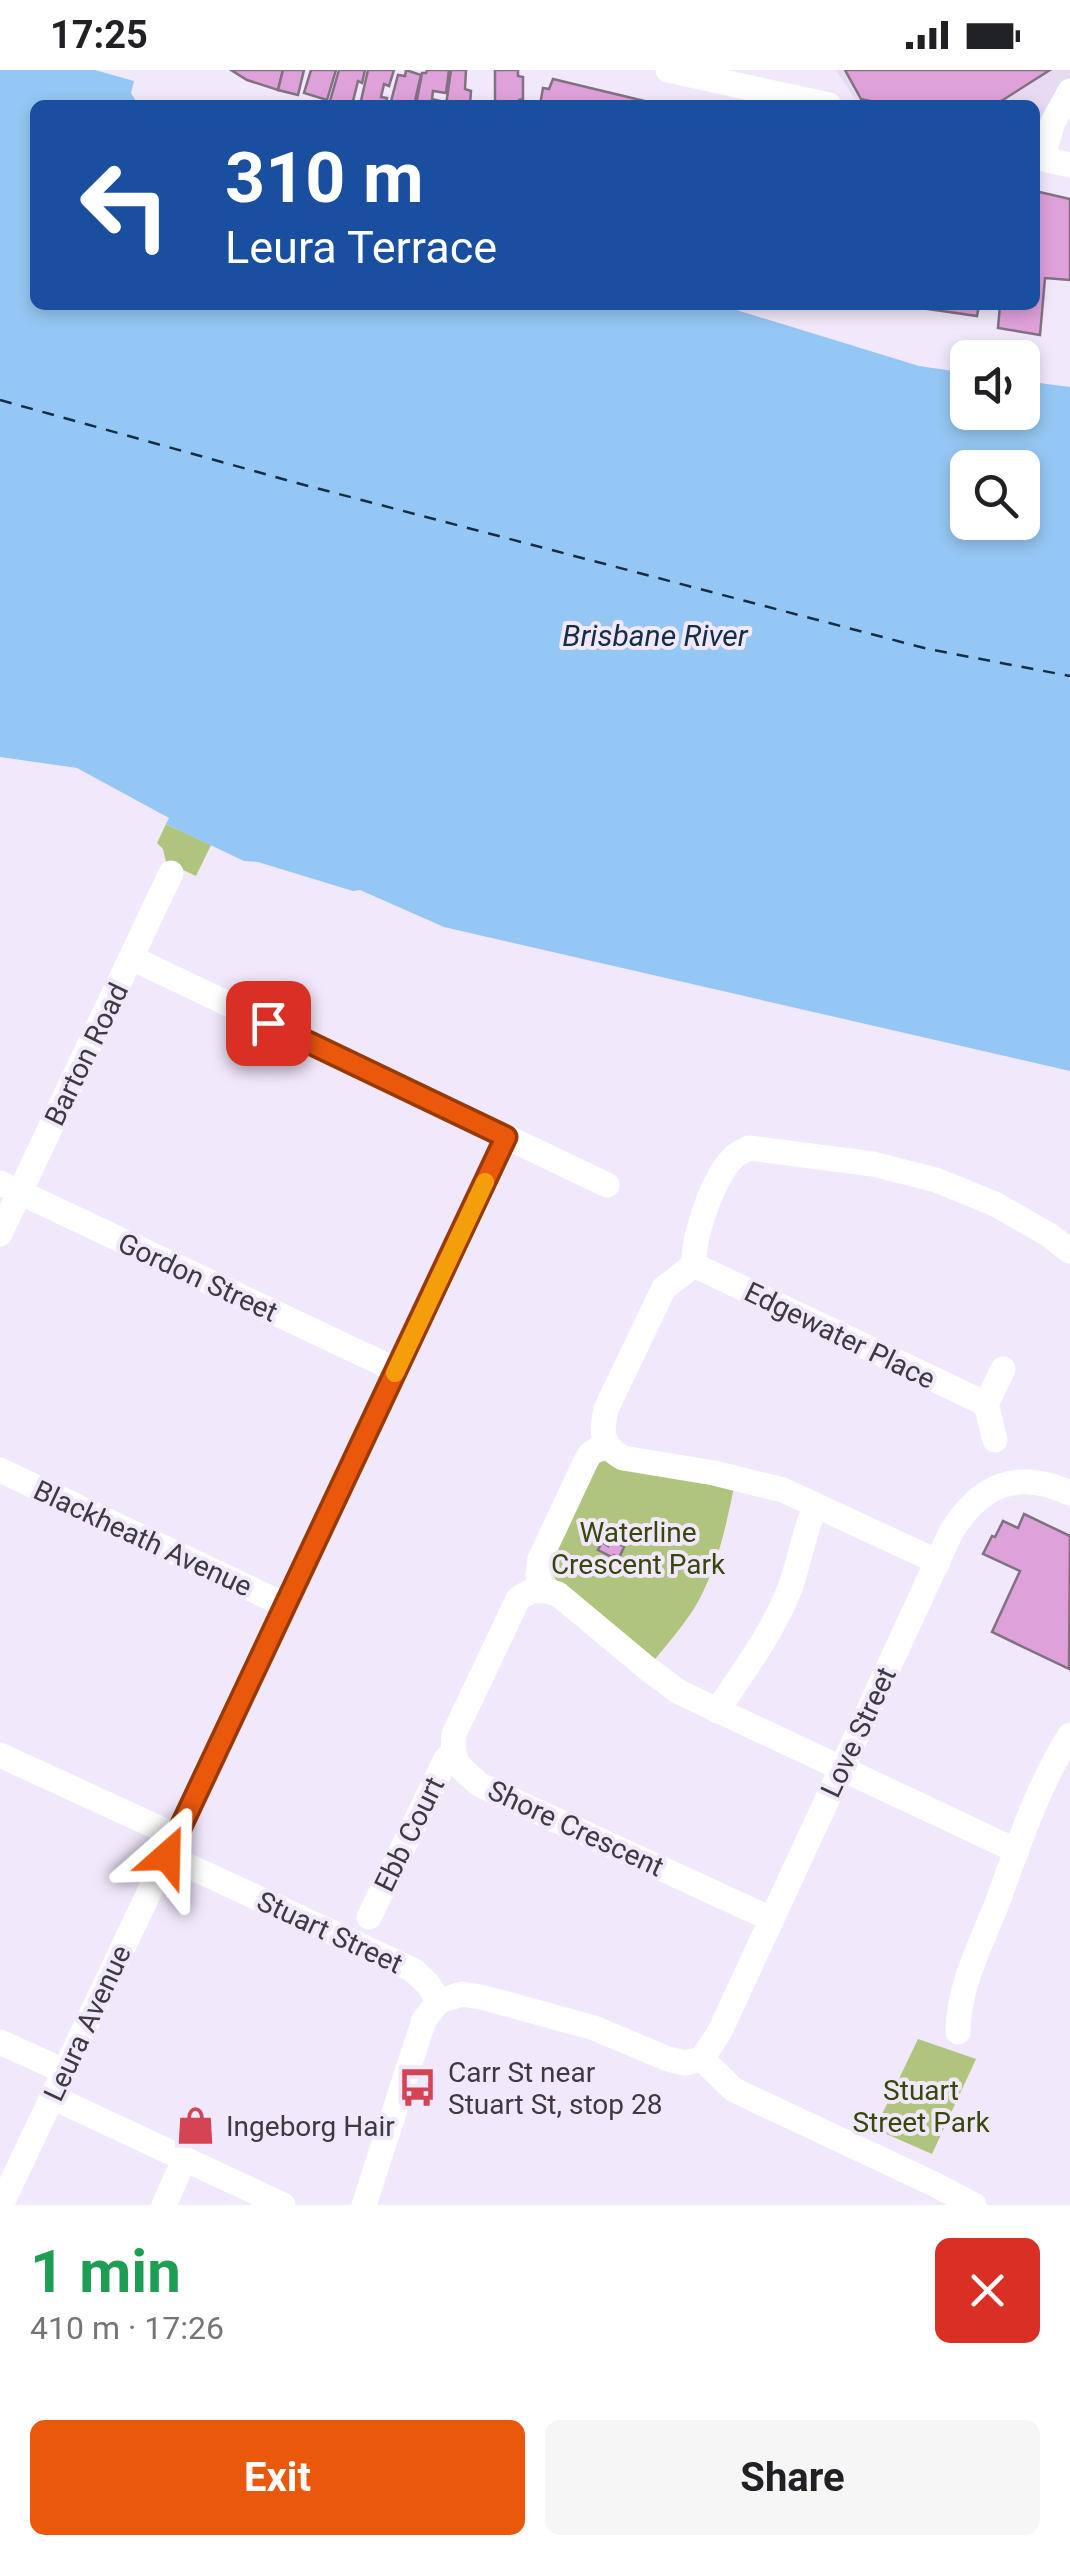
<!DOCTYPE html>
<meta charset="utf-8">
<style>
:root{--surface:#fff;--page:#f6f6f6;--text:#202124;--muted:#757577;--accent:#ea580c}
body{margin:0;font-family:Roboto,sans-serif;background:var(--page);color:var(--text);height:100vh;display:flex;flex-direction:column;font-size:38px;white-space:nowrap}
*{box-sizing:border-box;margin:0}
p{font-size:32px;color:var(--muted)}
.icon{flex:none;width:55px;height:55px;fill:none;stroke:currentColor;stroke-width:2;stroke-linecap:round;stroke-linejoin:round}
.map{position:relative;height:2135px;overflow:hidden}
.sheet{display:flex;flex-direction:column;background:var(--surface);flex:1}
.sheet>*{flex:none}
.hud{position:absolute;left:30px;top:30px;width:1010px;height:210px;border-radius:15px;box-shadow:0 5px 15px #0003;background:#1a4fa0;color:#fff;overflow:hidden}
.buttons{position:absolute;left:950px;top:270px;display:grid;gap:20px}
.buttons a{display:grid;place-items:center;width:90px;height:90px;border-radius:15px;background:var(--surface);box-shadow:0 5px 15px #0003;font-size:50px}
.pin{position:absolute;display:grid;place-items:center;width:85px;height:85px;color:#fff;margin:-42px;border-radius:20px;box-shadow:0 5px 15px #0006}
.me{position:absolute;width:110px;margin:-55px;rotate:25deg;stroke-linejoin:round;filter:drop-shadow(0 0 8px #0008)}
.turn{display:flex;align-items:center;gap:35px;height:210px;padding:0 30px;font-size:45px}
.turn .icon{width:130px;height:130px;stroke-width:2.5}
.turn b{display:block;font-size:70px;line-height:85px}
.round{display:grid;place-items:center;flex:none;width:105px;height:105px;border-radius:15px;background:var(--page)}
.head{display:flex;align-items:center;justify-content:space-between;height:170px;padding:0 30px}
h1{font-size:60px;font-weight:700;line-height:75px;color:#1e9e55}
.primary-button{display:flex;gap:20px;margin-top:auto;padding:20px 30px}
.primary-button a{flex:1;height:115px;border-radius:15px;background:var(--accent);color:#fff;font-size:40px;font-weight:700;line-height:115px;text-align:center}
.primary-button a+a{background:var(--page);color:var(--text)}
.status{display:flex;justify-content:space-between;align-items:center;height:70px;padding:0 50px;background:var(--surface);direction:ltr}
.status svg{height:28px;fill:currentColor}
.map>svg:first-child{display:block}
.built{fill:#e7daf3}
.green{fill:#afc47c}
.water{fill:#95c7f4;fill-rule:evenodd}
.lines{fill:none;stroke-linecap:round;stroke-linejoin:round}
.ferry{stroke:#132e45;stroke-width:2.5;stroke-dasharray:12 10;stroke-linecap:butt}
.building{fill:#dfa1da;stroke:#817280;stroke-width:2.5}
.minor{stroke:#fff;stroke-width:25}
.route-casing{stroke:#983908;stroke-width:25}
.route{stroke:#ea580c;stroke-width:18}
.slow{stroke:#f59e0b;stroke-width:18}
.labels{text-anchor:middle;stroke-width:8;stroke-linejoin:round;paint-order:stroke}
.street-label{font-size:28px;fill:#3e3a42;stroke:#f2e8fb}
.park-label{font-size:28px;fill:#39460c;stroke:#f2e8fb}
.poi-label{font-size:28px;fill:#3e3a42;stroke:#f2e8fb;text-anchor:start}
.water-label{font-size:30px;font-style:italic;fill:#132e45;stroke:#f2e8fb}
</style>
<div class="status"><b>17:25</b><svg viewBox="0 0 49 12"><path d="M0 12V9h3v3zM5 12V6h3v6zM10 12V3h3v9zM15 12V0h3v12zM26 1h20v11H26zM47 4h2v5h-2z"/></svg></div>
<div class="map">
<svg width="1070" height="2135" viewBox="0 0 1070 2135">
<rect width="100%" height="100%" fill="#f2e8fb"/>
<path class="built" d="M836 0H1070V13L1061 19 1035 60V35H878L855 29Z"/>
<g class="green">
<path d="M166 754 211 775 196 806 166 792 163 779 157 773Z"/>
<path d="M606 1391 734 1417C726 1456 718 1494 699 1530 687 1552 668 1573 652 1593L559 1515 545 1491 591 1393Z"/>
<path d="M918 1969 976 1989 932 2084 875 2059Z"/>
</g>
<path class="water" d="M0 0H95L134 11 131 23 136 31 149 35H35V235H720L919 296 967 303 968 342H1022L1023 311 1070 317V1001L444 857 360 820 353 821 258 792 244 791 166 754 169 748 77 698 0 687ZM968 398H1022V452H968Z"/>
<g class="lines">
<path class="ferry" d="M0 330 297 413 928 579 1070 606"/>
</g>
<g class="building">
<path d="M231 0H283L278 20 247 10Z"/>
<path d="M283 0H304L298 25 278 20Z"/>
<path d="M311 0H336L327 30 304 23Z"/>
<path d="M339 0H365L362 13 358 11 352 35 330 31Z"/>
<path d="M368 0H394L389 16 384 14 381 27 387 28 385 35H360Z"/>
<path d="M406 0 421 5 414 35H390L398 5 405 6Z"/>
<path d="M427 0H449L446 23 433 21 432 29 440 31 439 35H416L422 3H426Z"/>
<path d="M451 0H466L465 19 471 21 470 35H446Z"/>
<path d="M495 0H518V6L523 7V29L519 30V35H471V32L495 33Z"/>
<path d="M845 0H1050L995 35H888L861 29Z"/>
<path d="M553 9 661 35H540L543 18 549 19Z"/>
<path d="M1035 121 1070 129V210L1045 208 1040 265 998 258 1000 235H1035Z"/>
<path d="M900 235H979L977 246Z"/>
<path d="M1024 1444 1070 1466 1069 1599 992 1562 1020 1501 983 1484 992 1466 995 1467 1003 1451 1018 1458Z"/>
<path d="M618 1468 623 1471 621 1475 624 1477 619 1488 614 1485 612 1487 598 1480 602 1472 608 1476 610 1470 615 1472Z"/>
</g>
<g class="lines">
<g class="minor">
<path d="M668 0 829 35"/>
<path d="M1035 87 1070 95"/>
<path d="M1042 88 1053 52 1070 21"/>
<path d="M132 888 607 1115"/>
<path d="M0 1113 396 1300"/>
<path d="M0 1164 171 803"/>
<path d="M694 1195 986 1334"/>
<path d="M995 1370 986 1334 1003 1299"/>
<path d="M0 1400 285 1535"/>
<path d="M938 1492 783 1420 714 1403 623 1388C601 1376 601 1361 606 1339L664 1218 694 1195C693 1166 713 1106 735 1086 737 1084 747 1079 749 1078L873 1094 936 1110 995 1134 1049 1165 1070 1181"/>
<path d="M541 1519 538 1505 540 1489 585 1393 590 1384 605 1374"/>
<path d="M717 1641C743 1602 773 1562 790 1518 800 1490 804 1461 816 1435"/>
<path d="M0 1685 176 1766"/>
<path d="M167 1786 413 1900 428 1914 439 1931"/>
<path d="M369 1847 446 1689 452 1683"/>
<path d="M771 1849 480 1715C459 1696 451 1694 454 1664L518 1529C532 1518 541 1519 558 1524L648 1599 679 1622 1017 1781"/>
<path d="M958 1962C958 1918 980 1876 996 1836 1016 1782 1038 1714 1070 1665"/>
<path d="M0 1972 64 2001"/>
<path d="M702 1989 720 1961 951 1462C981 1414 1017 1399 1070 1423"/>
<path d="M52 2027 283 2135"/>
<path d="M1 2135 507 1067"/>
<path d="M164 2135 184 2090"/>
<path d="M364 2135 424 1950 439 1931 462 1924 485 1928 594 1958 668 1989 685 1993 702 1989 734 2020 936 2115 974 2135"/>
</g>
</g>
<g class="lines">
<defs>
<path id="route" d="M167 1786 506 1067 268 953"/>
</defs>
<use href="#route" class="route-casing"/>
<use href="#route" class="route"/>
<path class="slow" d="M395 1303 485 1112"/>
</g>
<defs>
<symbol id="bus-bare" viewBox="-9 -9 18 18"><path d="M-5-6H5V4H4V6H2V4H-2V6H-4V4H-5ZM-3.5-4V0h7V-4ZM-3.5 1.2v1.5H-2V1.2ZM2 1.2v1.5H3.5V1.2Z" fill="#d54454" stroke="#f2e8fb" stroke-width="2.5" paint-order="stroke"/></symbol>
<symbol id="shop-bare" viewBox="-9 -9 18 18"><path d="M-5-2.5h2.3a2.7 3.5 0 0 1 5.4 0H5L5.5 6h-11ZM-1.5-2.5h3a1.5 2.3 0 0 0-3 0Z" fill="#d54454" stroke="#f2e8fb" stroke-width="2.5" paint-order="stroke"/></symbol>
</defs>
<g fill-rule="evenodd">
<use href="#bus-bare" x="390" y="1990" width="55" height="55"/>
<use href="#shop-bare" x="168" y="2028" width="55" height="55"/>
</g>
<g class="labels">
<g class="street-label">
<text transform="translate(86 984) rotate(-64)" y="10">Barton Road</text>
<text transform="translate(198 1207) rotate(25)" y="10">Gordon Street</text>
<text transform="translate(840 1265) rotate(26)" y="10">Edgewater Place</text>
<text transform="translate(143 1468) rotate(25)" y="10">Blackheath Avenue</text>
<text transform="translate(858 1662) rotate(-65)" y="10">Love Street</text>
<text transform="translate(576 1758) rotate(25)" y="10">Shore Crescent</text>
<text transform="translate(409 1764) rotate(-64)" y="10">Ebb Court</text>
<text transform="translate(330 1862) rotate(25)" y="10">Stuart Street</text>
<text transform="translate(87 1953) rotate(-65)" y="10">Leura Avenue</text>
</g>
<g class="park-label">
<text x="638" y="1472">Waterline<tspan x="638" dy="32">Crescent Park</tspan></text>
<text x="921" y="2030">Stuart<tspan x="921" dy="32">Street Park</tspan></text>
</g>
<g class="poi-label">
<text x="448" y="2012">Carr St near<tspan x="448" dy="32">Stuart St, stop 28</tspan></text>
<text x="226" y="2066">Ingeborg Hair</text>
</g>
<g class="water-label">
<text x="655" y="576">Brisbane River</text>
</g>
</g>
</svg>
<div class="buttons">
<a><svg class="icon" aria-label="sound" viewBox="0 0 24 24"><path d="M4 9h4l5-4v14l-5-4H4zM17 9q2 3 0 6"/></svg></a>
<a><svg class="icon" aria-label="search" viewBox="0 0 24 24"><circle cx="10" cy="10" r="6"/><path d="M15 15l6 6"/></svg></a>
</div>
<div class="pin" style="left:268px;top:953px;background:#d93025"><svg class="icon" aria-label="arrive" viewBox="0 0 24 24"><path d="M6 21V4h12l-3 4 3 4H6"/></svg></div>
<svg class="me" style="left:167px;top:1786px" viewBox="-20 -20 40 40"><path d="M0-17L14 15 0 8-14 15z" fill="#ea580c" stroke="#fff" stroke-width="4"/></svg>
<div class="hud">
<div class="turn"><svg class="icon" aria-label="left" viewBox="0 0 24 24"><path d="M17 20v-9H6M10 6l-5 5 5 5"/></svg><div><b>310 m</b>Leura Terrace</div></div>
</div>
</div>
<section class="sheet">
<div class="head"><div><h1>1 min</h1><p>410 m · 17:26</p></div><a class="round" style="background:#d93025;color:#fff"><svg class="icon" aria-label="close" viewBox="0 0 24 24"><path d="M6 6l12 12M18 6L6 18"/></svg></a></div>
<div class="primary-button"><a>Exit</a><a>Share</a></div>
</section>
